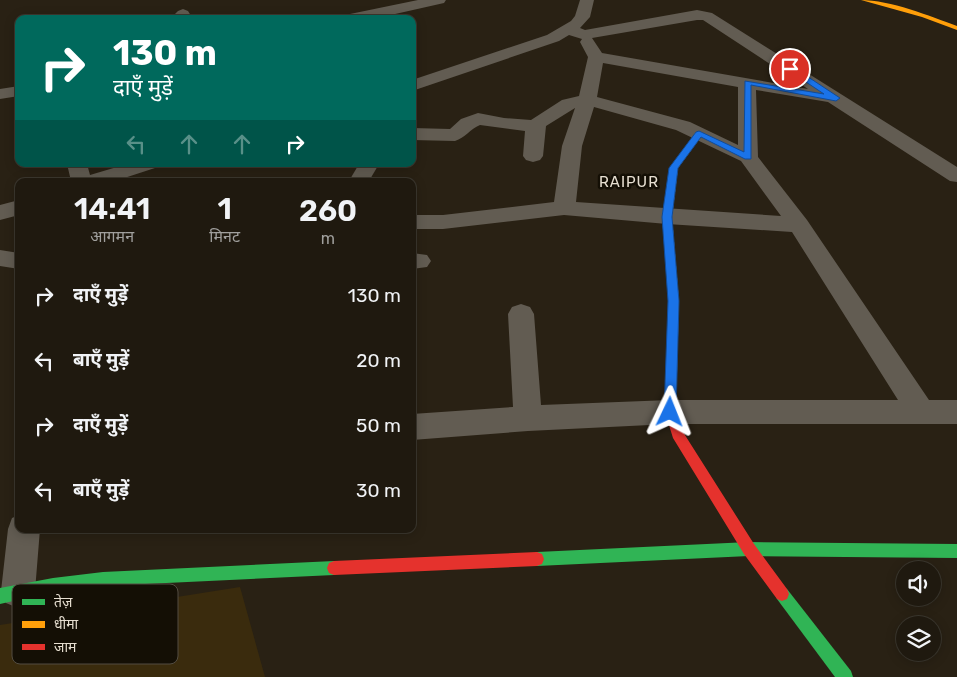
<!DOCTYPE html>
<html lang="hi">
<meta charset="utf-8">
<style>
:root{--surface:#1f190f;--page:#2c261d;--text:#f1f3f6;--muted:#a1a09e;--line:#3c382f}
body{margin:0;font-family:Rubik,"Noto Sans Devanagari",sans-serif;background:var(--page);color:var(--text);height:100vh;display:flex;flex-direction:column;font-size:19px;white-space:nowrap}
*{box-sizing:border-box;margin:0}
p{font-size:16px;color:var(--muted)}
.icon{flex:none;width:28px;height:28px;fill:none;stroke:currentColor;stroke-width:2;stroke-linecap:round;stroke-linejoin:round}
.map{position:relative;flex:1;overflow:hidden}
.details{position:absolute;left:15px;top:178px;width:401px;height:355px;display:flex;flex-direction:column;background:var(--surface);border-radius:10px;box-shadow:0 2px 12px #0003,0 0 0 1px var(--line)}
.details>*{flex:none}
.guide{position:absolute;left:15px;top:15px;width:401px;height:152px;border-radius:10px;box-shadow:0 2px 12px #0003,0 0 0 1px var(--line);background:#00695c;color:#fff;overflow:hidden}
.buttons{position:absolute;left:896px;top:561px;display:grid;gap:10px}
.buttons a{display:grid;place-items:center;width:45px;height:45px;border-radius:50%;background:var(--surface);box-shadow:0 2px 12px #0003,0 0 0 1px var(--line);font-size:25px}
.pin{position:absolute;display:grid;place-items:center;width:42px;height:42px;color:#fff;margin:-21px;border:2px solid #fff;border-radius:50%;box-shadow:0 1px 5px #0007}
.me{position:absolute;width:55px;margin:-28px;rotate:2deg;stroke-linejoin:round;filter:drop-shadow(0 0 4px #0008)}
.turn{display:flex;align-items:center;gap:18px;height:105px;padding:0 15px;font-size:22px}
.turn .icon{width:65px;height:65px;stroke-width:2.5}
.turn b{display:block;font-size:35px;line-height:42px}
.lanes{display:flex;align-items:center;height:48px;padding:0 15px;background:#0003;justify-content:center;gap:25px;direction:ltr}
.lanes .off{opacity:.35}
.eta{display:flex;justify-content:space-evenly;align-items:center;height:85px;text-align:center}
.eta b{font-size:30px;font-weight:600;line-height:35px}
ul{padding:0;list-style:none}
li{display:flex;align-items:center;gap:15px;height:65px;padding:0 15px}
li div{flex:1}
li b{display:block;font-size:19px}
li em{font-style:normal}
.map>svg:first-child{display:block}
.built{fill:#3a2b0d}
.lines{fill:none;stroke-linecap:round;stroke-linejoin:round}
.street{fill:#625c52;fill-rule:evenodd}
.fast{fill:#30b455;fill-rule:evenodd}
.slow{fill:#ff9f0a;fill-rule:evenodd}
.jam{fill:#e5322d;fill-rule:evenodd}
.route{fill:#1a73e8;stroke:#114b97}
.labels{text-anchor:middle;stroke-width:5;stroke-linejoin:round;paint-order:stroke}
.far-quarter-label{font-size:15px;letter-spacing:1px;fill:#e7dfd1;stroke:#140f05}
.key{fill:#140f05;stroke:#534d42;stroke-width:1}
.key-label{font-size:14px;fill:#e7dfd1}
</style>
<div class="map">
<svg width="957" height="677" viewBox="0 0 957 677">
<rect width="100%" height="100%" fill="#292114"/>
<path class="built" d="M240 587 265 677H0V625Z"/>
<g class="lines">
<g class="street">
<path d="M418 0H446L444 3 373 19H342L345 16 350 14Z"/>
<path d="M580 0H594L590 17 580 28 585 30 697 10 712 13 957 167V182L950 181 828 102 756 90 758 157 807 220 929 400H957V424H670L528 431 412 440V414L513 407 508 314 512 307 521 304 530 307 534 314 541 405 670 400H898L792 232 667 224 564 215 443 229H412V215H443L554 202 562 146 575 108 546 126 543 156 540 160 533 162 526 160 523 156 525 131 480 125C470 129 465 138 455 141L412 140V128L450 129 461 119 478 113 504 118 531 120 562 100 579 96 588 57 580 42 582 39 569 35 559 41 412 91V80L547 35 571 21 575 16ZM697 20H703L808 89 602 53 592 38ZM603 63 738 87V145L690 122 597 97ZM594 107 676 130 741 161 781 216 576 202 582 146Z"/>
<path d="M183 9 188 11 193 19H177L175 14 178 11Z"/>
<path d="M19 86V96L0 99V89Z"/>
<path d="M67 164H87L90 175 127 164H158L155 168 115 181H71Z"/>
<path d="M359 164H379L369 181H349Z"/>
<path d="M19 200V215L0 220V205Z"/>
<path d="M0 250 19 253V269L0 266Z"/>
<path d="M412 253 427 255 431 261 427 267 412 269Z"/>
<path d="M19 515V529H40L35 591 30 603 18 608 6 603 1 591 8 529 12 518Z"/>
</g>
<g class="fast">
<path d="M749 542 957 544V558L749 556 537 566 532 564 530 559 532 554 537 552Z"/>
<path d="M334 561 339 563 341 568 339 573 334 575 103 586 53 592 0 604V588L53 578 103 572Z"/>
<path d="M782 587 787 589 851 671 853 677H835L777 599 775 594 777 589Z"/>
</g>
<g class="slow">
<path d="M861 0C890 0 930 16 957 26V30L922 17Z"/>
<path d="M696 132H702L703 134 678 168 672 217 679 301 676 409 674 413 670 414 666 413 664 409 669 301 662 217 670 168Z"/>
</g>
<g class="jam">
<path d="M670 404 674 405 683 432 754 544 787 589 789 594 787 599 782 601 777 599 744 554 673 438 664 409 666 405Z"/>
<path d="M537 552 542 554 544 559 542 564 537 566 334 575 329 573 327 568 329 563 334 561Z"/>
</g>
</g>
<path class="route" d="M788 67H793L840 98 836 101 751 85V159H745L701 137 678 168 672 217 679 301 676 412 675 416 670 417 666 416 664 412 668 301 662 217 669 168 696 132 699 131 744 152 745 81 824 94 788 70Z"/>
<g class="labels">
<g class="far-quarter-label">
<text x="629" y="187">RAIPUR</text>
</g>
</g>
<rect x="12" y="584" width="166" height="80" rx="8" class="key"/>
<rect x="22" y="599" width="23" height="6" fill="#30b455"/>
<rect x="22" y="621" width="23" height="7" fill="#ff9f0a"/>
<rect x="22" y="644" width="23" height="6" fill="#e5322d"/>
<g class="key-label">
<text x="54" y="607">तेज़</text>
<text x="54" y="629">धीमा</text>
<text x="54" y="652">जाम</text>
</g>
</svg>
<div class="buttons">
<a><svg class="icon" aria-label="sound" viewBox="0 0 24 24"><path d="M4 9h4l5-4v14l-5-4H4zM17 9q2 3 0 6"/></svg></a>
<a><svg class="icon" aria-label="layers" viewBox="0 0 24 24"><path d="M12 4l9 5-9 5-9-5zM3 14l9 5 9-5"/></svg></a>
</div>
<div class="pin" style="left:790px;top:69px;background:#d93025"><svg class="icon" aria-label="arrive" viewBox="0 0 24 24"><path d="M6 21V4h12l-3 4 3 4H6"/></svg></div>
<svg class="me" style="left:670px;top:412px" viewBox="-20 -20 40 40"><path d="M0-17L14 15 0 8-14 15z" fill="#1a73e8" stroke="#fff" stroke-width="4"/></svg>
<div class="guide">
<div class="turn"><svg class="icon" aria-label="right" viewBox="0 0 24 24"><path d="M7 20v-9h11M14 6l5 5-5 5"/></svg><div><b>130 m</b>दाएँ मुड़ें</div></div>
<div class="lanes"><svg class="icon off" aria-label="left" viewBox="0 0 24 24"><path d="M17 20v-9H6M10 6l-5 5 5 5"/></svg><svg class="icon off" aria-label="ahead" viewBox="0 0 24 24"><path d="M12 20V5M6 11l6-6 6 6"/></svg><svg class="icon off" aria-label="ahead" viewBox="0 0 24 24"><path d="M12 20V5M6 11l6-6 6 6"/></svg><svg class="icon" aria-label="right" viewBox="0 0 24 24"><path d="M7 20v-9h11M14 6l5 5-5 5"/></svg></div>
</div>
<section class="details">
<div class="eta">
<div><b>14:41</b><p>आगमन</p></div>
<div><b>1</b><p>मिनट</p></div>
<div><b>260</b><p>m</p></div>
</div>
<ul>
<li><svg class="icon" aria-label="right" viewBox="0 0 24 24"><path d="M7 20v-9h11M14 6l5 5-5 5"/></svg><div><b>दाएँ मुड़ें</b></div><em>130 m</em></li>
<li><svg class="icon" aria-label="left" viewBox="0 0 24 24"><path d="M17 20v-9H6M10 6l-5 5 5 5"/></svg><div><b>बाएँ मुड़ें</b></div><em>20 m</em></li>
<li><svg class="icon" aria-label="right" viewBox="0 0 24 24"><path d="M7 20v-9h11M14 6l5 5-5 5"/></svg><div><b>दाएँ मुड़ें</b></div><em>50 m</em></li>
<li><svg class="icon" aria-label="left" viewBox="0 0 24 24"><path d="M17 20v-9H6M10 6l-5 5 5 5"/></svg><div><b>बाएँ मुड़ें</b></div><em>30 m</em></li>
</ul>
</section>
</div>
